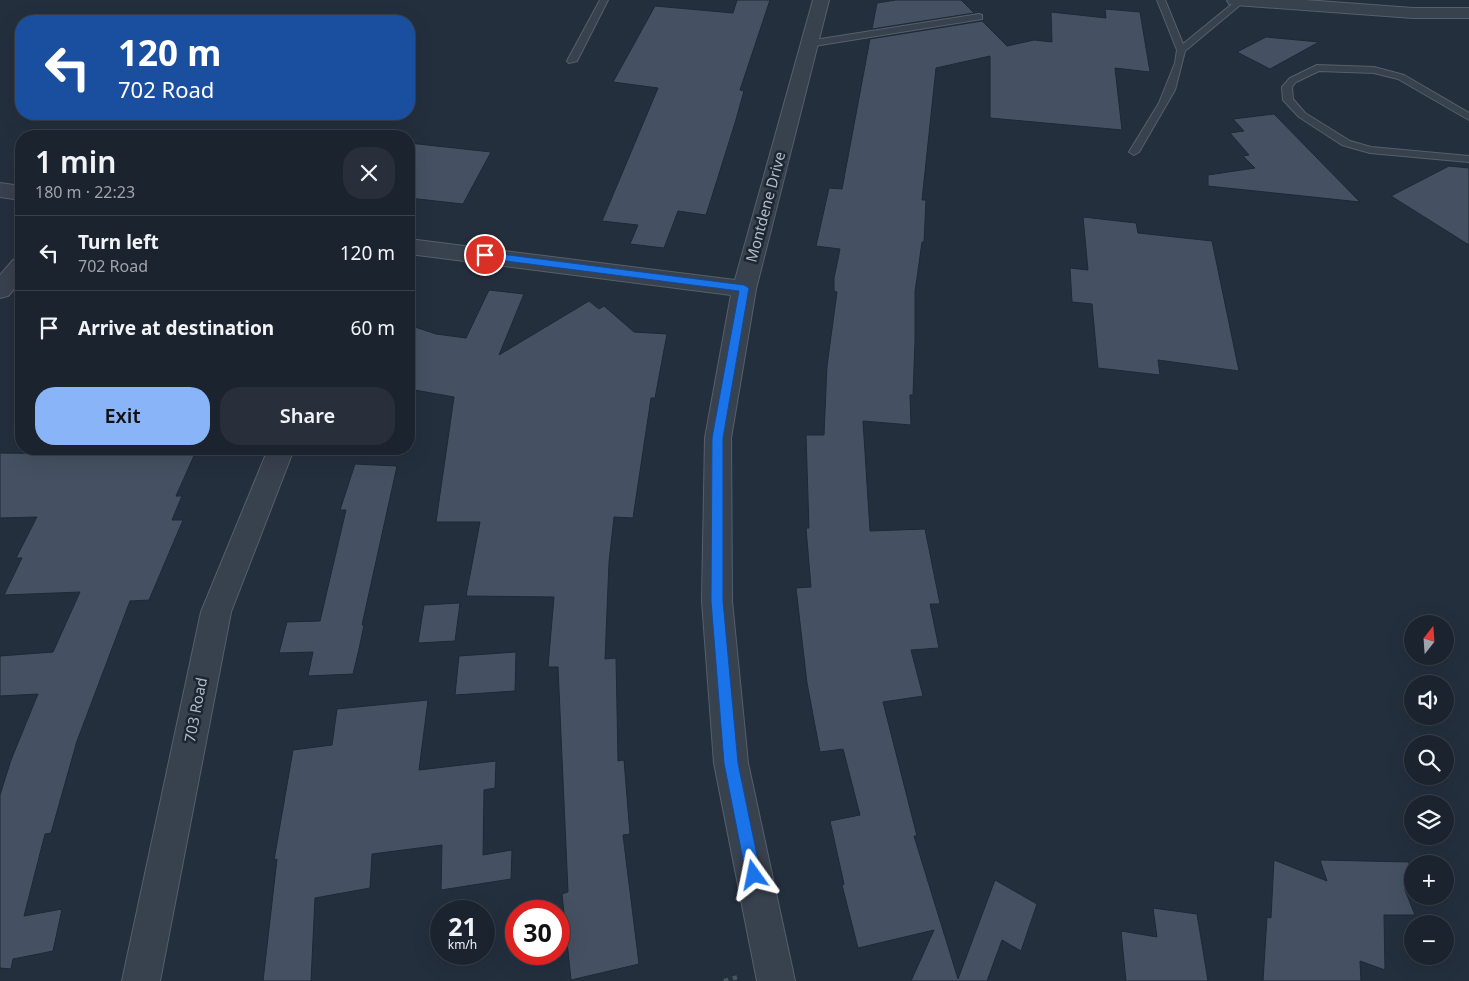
<!DOCTYPE html>
<meta charset="utf-8">
<style>
:root{--surface:#1b232e;--page:#282f3a;--text:#f1f3f6;--muted:#a0a4aa;--line:#39404a;--accent:#8ab4f8}
body{margin:0;font-family:"Noto Sans",sans-serif;background:var(--page);color:var(--text);height:100vh;display:flex;flex-direction:column;font-size:19px;white-space:nowrap}
*{box-sizing:border-box;margin:0}
p{font-size:16px;color:var(--muted)}
.icon{flex:none;width:28px;height:28px;fill:none;stroke:currentColor;stroke-width:2;stroke-linecap:round;stroke-linejoin:round}
.map{position:relative;flex:1;overflow:hidden}
.drawer{position:absolute;left:15px;top:130px;width:400px;height:325px;display:flex;flex-direction:column;background:var(--surface);border-radius:20px;box-shadow:0 5px 20px #0002,0 0 0 1px var(--line)}
.drawer>*{flex:none}
.banner{position:absolute;left:15px;top:15px;width:400px;height:105px;border-radius:20px;box-shadow:0 5px 20px #0002,0 0 0 1px var(--line);background:#1a4fa0;color:#fff;overflow:hidden}
.needle{width:32px;rotate:17deg}
.controls{position:absolute;left:1404px;top:615px;display:grid;gap:10px}
.controls a{display:grid;place-items:center;width:50px;height:50px;border-radius:50%;background:var(--surface);box-shadow:0 5px 20px #0002,0 0 0 1px var(--line);font-size:25px}
.speed{position:absolute;left:430px;top:900px;display:flex;gap:10px;font-size:25px;font-weight:700;text-align:center}
.speed>*{display:grid;place-content:center;width:65px;height:65px;border-radius:50%;background:var(--surface);box-shadow:0 5px 20px #0002,0 0 0 1px var(--line);line-height:1}
.speed small{font-size:12px;font-weight:400}
.speed .limit{border:8px solid #d22;background:#fff;color:#111}
.pin{position:absolute;display:grid;place-items:center;width:42px;height:42px;color:#fff;margin:-21px;border:2px solid #fff;border-radius:50%;box-shadow:0 1px 5px #0007}
.me{position:absolute;width:55px;margin:-28px;rotate:348deg;stroke-linejoin:round;filter:drop-shadow(0 0 4px #0008)}
.turn{display:flex;align-items:center;gap:18px;height:105px;padding:0 20px;font-size:22px}
.turn .icon{width:65px;height:65px;stroke-width:2.5}
.turn b{display:block;font-size:35px;line-height:42px}
.round{display:grid;place-items:center;flex:none;width:52px;height:52px;border-radius:20px;background:var(--page)}
.headline{display:flex;align-items:center;justify-content:space-between;height:85px;padding:0 20px}
h1{font-size:30px;font-weight:600;line-height:38px}
.primary-button{display:flex;gap:10px;margin-top:auto;padding:10px 20px}
.primary-button a{flex:1;height:58px;border-radius:20px;background:var(--accent);color:#111;font-size:20px;font-weight:600;line-height:58px;text-align:center}
.primary-button a+a{background:var(--page);color:var(--text)}
ul{padding:0;list-style:none}
li{display:flex;align-items:center;gap:15px;height:75px;padding:0 20px;border-top:1px solid var(--line)}
li div{flex:1}
li b{display:block;font-size:19px}
li em{font-style:normal}
.map>svg:first-child{display:block}
.building{fill:#455162;stroke:#1f2835}
.lines{fill:none;stroke-linecap:round;stroke-linejoin:round}
.service-casing{stroke:#565f6c;stroke-width:2}
.minor-casing{stroke:#565f6c;stroke-width:2}
.tertiary-casing{stroke:#565f6c;stroke-width:2}
.path{stroke:#44595c;stroke-width:4;stroke-dasharray:4.5 4.5;stroke-linecap:butt}
.service{fill:#38414e;fill-rule:evenodd}
.minor{fill:#38414e;fill-rule:evenodd}
.tertiary{fill:#38414e;fill-rule:evenodd}
.route{fill:#1a73e8;stroke:#114b97}
.labels{text-anchor:middle;stroke-width:5;stroke-linejoin:round;paint-order:stroke}
.street-label{font-size:15px;fill:#b4bcc9;stroke:#1d2633}
</style>
<div class="map">
<svg width="1469" height="981" viewBox="0 0 1469 981">
<rect width="100%" height="100%" fill="#242f3e"/>
<g class="building">
<path d="M737 0H770L740 90 744 91 735 123 706 215 678 211 664 248 630 244 638 225 602 221 658 88 613 82 655 6 733 13Z"/>
<path d="M896 0H961L974 13 872 29 877 3Z"/>
<path d="M1105 9 1140 12 1150 72 1115 68 1122 130 990 118V56L936 68 922 200H926L924 242H922L915 292V340L913 395H910L911 425 863 421 870 531 925 529 940 604H930L939 648 911 650 923 696 883 702 917 836H914L958 979 995 880 1037 904 1021 951 1002 940 987 981H911L934 930 858 948 842 885 844 884 830 821 860 815 843 749 820 752 807 683 796 588 811 587 806 528H809L806 435H824L827 366 837 292 834 291V278L840 249 816 246 829 188 842 189 870 39 982 21 1007 46 1034 40 1052 42 1051 12 1106 18Z"/>
<path d="M1266 37 1319 42 1270 69 1237 52Z"/>
<path d="M1274 114 1360 202 1208 186V175L1255 168 1243 156 1249 155 1230 133 1244 131 1233 119Z"/>
<path d="M409 143 491 152 463 204 409 198Z"/>
<path d="M1449 166 1469 168V245L1391 196Z"/>
<path d="M1083 217 1136 223 1138 233 1212 241 1239 371 1158 360 1160 375 1098 368 1092 304 1072 302 1070 268 1088 270Z"/>
<path d="M489 290 524 294 499 355 589 301 599 309 604 306 634 332 667 334 655 398H651L633 518 614 517 609 562 605 659 616 658 618 761 624 760 630 834 623 835 639 964 571 980 562 894 568 892 558 667H548L554 597 466 596 480 522H436L454 397 409 389V325L436 334 466 338Z"/>
<path d="M82 449H197L176 496H182L172 520H183L149 600 130 601 77 741 51 833 45 834 24 916 62 909 53 951 13 959 11 969 0 968V795L11 760 38 694 0 696V656L53 652 80 592 4 595 22 558H16L37 517 0 518V453L80 454Z"/>
<path d="M355 464 397 466 362 625H364L359 649 353 674 308 676 313 652 279 653 287 622 320 621 346 510H340Z"/>
<path d="M460 603 455 641 418 643 424 605Z"/>
<path d="M516 652 515 691 455 695 459 656Z"/>
<path d="M428 700 419 770 496 761 495 788 484 790 483 855 512 850 511 879 441 890 442 845 372 854 370 888 315 898 311 981H263L277 859 274 860 293 750 332 745 337 709Z"/>
<path d="M1274 860 1327 881 1320 860 1409 862 1405 890 1415 915H1384L1385 970 1360 961 1361 981H1263L1267 917 1271 918Z"/>
<path d="M1153 908 1197 914 1208 981H1126L1121 931 1157 937Z"/>
</g>
<g class="lines">
<defs>
<g id="service">
<path d="M600 0H608L577 61 569 63 567 61Z"/>
<path d="M1157 0H1165L1183 44 1237 0 1245 1 1185 51 1175 90 1139 152 1134 155 1129 152 1159 103 1175 63 1177 50Z"/>
<path d="M979 14 982 15V19L808 47 804 44 808 41Z"/>
<path d="M1317 65 1374 67 1404 75 1469 113V120L1398 79 1374 73 1319 71 1296 82 1292 87 1293 99 1305 113 1350 141 1371 147 1469 156V162L1370 153 1342 145 1299 117 1283 100 1282 87 1290 78Z"/>
</g>
<g id="minor">
<path d="M813 0H829L756 289 731 438 732 601 748 763 795 981H757L714 763 702 601 705 438 731 295 409 254V239L735 280Z"/>
<path d="M0 183 21 186V200L0 197Z"/>
<path d="M21 258V281L8 296 0 298V275L13 260Z"/>
<path d="M268 449H294L231 612 160 981H122L201 612Z"/>
</g>
<path id="tertiary" d="M1227 0H1305L1413 8H1469V18H1413L1235 5 1229 4Z"/>
</defs>
<use href="#service" class="service-casing"/>
<use href="#minor" class="minor-casing"/>
<use href="#tertiary" class="tertiary-casing"/>
<path class="path" d="M724 981 738 977"/>
<use href="#service" class="service"/>
<use href="#minor" class="minor"/>
<use href="#tertiary" class="tertiary"/>
</g>
<path class="route" d="M485 252 744 285 749 288 723 438V601L738 763 761 875 759 880 754 882 748 880 746 875 724 763 711 601 712 438 739 291 482 258V253Z"/>
<g class="labels">
<g class="street-label">
<text transform="translate(766 207) rotate(-75)" y="5">Montdene Drive</text>
<text transform="translate(196 710) rotate(-79)" y="5">703 Road</text>
</g>
</g>
</svg>
<div class="controls">
<a><svg class="needle" viewBox="-14 -14 28 28"><path d="M0-13l5 13h-10z" fill="#e53935"/><path d="M0 13l5-13h-10z" fill="#a0a4aa"/></svg></a>
<a><svg class="icon" aria-label="sound" viewBox="0 0 24 24"><path d="M4 9h4l5-4v14l-5-4H4zM17 9q2 3 0 6"/></svg></a>
<a><svg class="icon" aria-label="search" viewBox="0 0 24 24"><circle cx="10" cy="10" r="6"/><path d="M15 15l6 6"/></svg></a>
<a><svg class="icon" aria-label="layers" viewBox="0 0 24 24"><path d="M12 4l9 5-9 5-9-5zM3 14l9 5 9-5"/></svg></a>
<a>+</a>
<a>−</a>
</div>
<div class="speed"><div>21<small>km/h</small></div><div class="limit">30</div></div>
<div class="pin" style="left:485px;top:255px;background:#d93025"><svg class="icon" aria-label="arrive" viewBox="0 0 24 24"><path d="M6 21V4h12l-3 4 3 4H6"/></svg></div>
<svg class="me" style="left:754px;top:875px" viewBox="-20 -20 40 40"><path d="M0-17L14 15 0 8-14 15z" fill="#1a73e8" stroke="#fff" stroke-width="4"/></svg>
<div class="banner">
<div class="turn"><svg class="icon" aria-label="left" viewBox="0 0 24 24"><path d="M17 20v-9H6M10 6l-5 5 5 5"/></svg><div><b>120 m</b>702 Road</div></div>
</div>
<section class="drawer">
<div class="headline"><div><h1>1 min</h1><p>180 m · 22:23</p></div><a class="round"><svg class="icon" aria-label="close" viewBox="0 0 24 24"><path d="M6 6l12 12M18 6L6 18"/></svg></a></div>
<ul>
<li><svg class="icon" aria-label="left" viewBox="0 0 24 24"><path d="M17 20v-9H6M10 6l-5 5 5 5"/></svg><div><b>Turn left</b><p>702 Road</p></div><em>120 m</em></li>
<li><svg class="icon" aria-label="arrive" viewBox="0 0 24 24"><path d="M6 21V4h12l-3 4 3 4H6"/></svg><div><b>Arrive at destination</b></div><em>60 m</em></li>
</ul>
<div class="primary-button"><a>Exit</a><a>Share</a></div>
</section>
</div>
